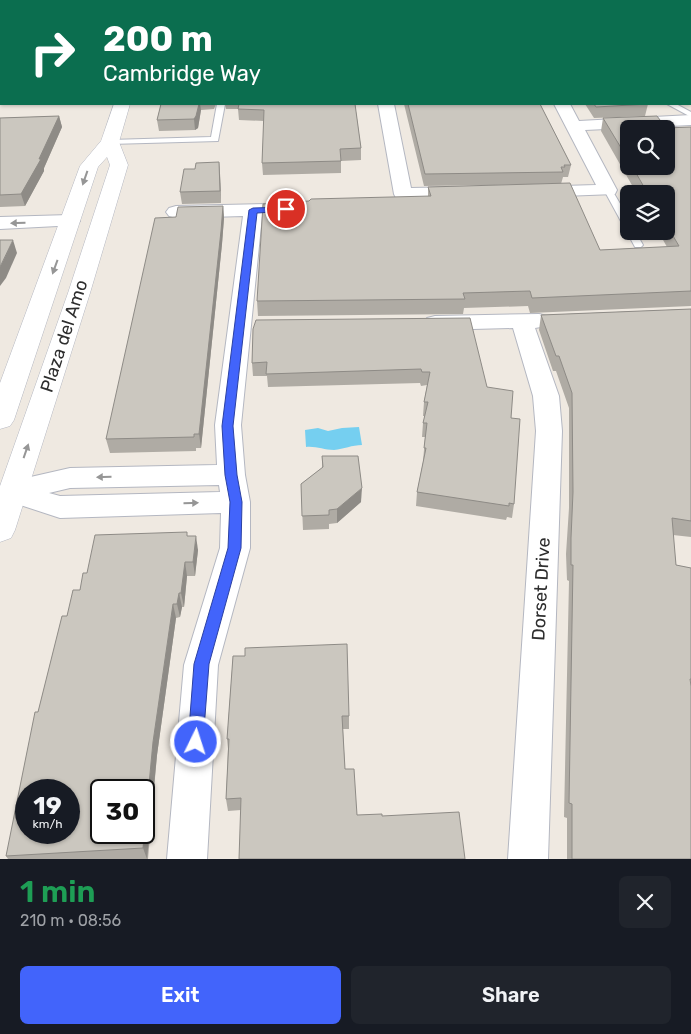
<!DOCTYPE html>
<meta charset="utf-8">
<style>
:root{--surface:#171b24;--page:#20242c;--text:#f1f3f6;--muted:#9ea1a6;--accent:#4264fb}
body{margin:0;font-family:Rubik,sans-serif;background:var(--page);color:var(--text);height:100vh;display:flex;flex-direction:column;font-size:19px;white-space:nowrap}
*{box-sizing:border-box;margin:0}
p{font-size:16px;color:var(--muted)}
.icon{flex:none;width:28px;height:28px;fill:none;stroke:currentColor;stroke-width:2;stroke-linecap:round;stroke-linejoin:round}
.map{position:relative;height:859px;overflow:hidden}
.drawer{display:flex;flex-direction:column;background:var(--surface);flex:1}
.drawer>*{flex:none}
.banner{position:absolute;left:0px;top:0px;width:691px;height:105px;box-shadow:0 1px 4px #0004;background:#0b6e4f;color:#fff;overflow:hidden}
.tools{position:absolute;left:620px;top:120px;display:grid;gap:10px}
.tools a{display:grid;place-items:center;width:55px;height:55px;border-radius:8px;background:var(--surface);box-shadow:0 1px 4px #0004;font-size:25px}
.speed{position:absolute;left:15px;top:779px;display:flex;gap:10px;font-size:25px;font-weight:700;text-align:center}
.speed>*{display:grid;place-content:center;width:65px;height:65px;border-radius:50%;background:var(--surface);box-shadow:0 1px 4px #0004;line-height:1}
.speed small{font-size:12px;font-weight:400}
.speed .limit{border:2px solid #111;border-radius:8px;background:#fff;color:#111}
.pin{position:absolute;display:grid;place-items:center;width:42px;height:42px;color:#fff;margin:-21px;border:2px solid #fff;border-radius:50%;box-shadow:0 1px 5px #0007}
.me{position:absolute;width:55px;margin:-28px;rotate:4deg;stroke-linejoin:round;filter:drop-shadow(0 0 4px #0008)}
.turn{display:flex;align-items:center;gap:18px;height:105px;padding:0 20px;font-size:22px}
.turn .icon{width:65px;height:65px;stroke-width:2.5}
.turn b{display:block;font-size:35px;line-height:42px}
.round{display:grid;place-items:center;flex:none;width:52px;height:52px;border-radius:8px;background:var(--page)}
.head{display:flex;align-items:center;justify-content:space-between;height:85px;padding:0 20px}
h1{font-size:30px;font-weight:600;line-height:38px;color:#1e9e55}
.cta{display:flex;gap:10px;margin-top:auto;padding:10px 20px}
.cta a{flex:1;height:58px;border-radius:8px;background:var(--accent);color:#fff;font-size:20px;font-weight:600;line-height:58px;text-align:center}
.cta a+a{background:var(--page);color:var(--text)}
.map>svg:first-child{display:block}
.green{fill:#b6e59e}
.water{fill:#75cff0}
.lines{fill:none;stroke-linecap:round;stroke-linejoin:round}
.service-casing{stroke:#b4b7c1;stroke-width:2}
.minor-casing{stroke:#b4b7c1;stroke-width:2}
.secondary-casing{stroke:#b4b7c1;stroke-width:1}
.primary-casing{stroke:#c9c9c9;stroke-width:29}
.service{fill:#fff;fill-rule:evenodd}
.minor{fill:#fff;fill-rule:evenodd}
.secondary{fill:#fff;fill-rule:evenodd}
.primary{stroke:#f2d163;stroke-width:28}
.wall{fill:#afaba4;fill-rule:evenodd}
.shaded-wall{fill:#8e8b86}
.building{fill:#cbc7bf;stroke:#8e8b86;fill-rule:evenodd}
.oneway{fill:#969696}
.route{fill:#4264fb;stroke:#2b41a3}
.labels{text-anchor:middle;stroke-width:5;stroke-linejoin:round;paint-order:stroke}
.street-label{font-size:18px;fill:#2e2e2e;stroke:#fff}
</style>
<div class="map">
<svg width="691" height="859" viewBox="0 0 691 859">
<rect width="100%" height="100%" fill="#efe9e1"/>
<path class="green" d="M254 0H593L594 1H254Z"/>
<path class="water" d="M359 427 362 445C352 445 344 449 334 450 324 450 316 446 306 447L305 430 318 428 328 431 342 428Z"/>
<g class="lines">
<defs>
<g id="service">
<path d="M464 0H472L473 1H465Z"/>
<path d="M600 0H606L607 1H601Z"/>
<rect x="0" y="69" width="1" height="4"/>
<rect x="690" y="97" width="1" height="5"/>
<path d="M217 104H225L218 141 110 144 106 142 110 140 211 137Z"/>
<path d="M667 104H676L691 112V117Z"/>
<path d="M608 187 612 190 629 219V231H635L643 245 641 247H635L604 190Z"/>
</g>
<g id="minor">
<path d="M378 104H394L411 188 463 187 470 189 472 193 470 197 403 200 396 198 394 194Z"/>
<path d="M554 104H570L579 121 691 115V125L585 130 617 190 615 194 537 197 530 195 528 191 530 187 596 185Z"/>
<path d="M269 204 276 206 279 210 276 214 262 216 241 425 245 475 250 502V548L218 665 207 859H167L184 665 220 548 221 513 60 518 2 499 0 488 3 484 13 481 70 468 217 465 215 425 243 216 176 218 169 216 166 212 169 208 176 206ZM219 485 220 492 60 496 49 493 70 488Z"/>
<path d="M70 215 77 217 80 221 77 225 0 229V217Z"/>
<path d="M539 314 547 316 550 321 547 326 535 328 559 396 562 431 548 859H508L536 431 533 396 513 328 435 330 427 328 424 323 427 318 435 316Z"/>
</g>
<path id="secondary" d="M114 104H130L119 142 128 165 90 293 15 530 11 538 0 542V486L68 293 110 165 107 157 98 167 14 420 10 426 0 429V383L80 166 101 141Z"/>
<path id="primary" d="M690 17 691 16"/>
</defs>
<use href="#service" class="service-casing"/>
<use href="#minor" class="minor-casing"/>
<use href="#secondary" class="secondary-casing"/>
<use href="#primary" class="primary-casing"/>
<use href="#service" class="service"/>
<use href="#minor" class="minor"/>
<use href="#secondary" class="secondary"/>
<use href="#primary" class="primary"/>
</g>
<g class="wall">
<path d="M161 104H216L214 109 201 110 198 128 195 130 159 131 157 120Z"/>
<path d="M225 104H355L361 148V160L341 161V173L263 175 262 163 264 121 239 120 238 109H226Z"/>
<path d="M404 104H540L571 165 568 177H563L561 184 600 250 667 247 658 231H666V194H637L601 131 603 118 666 128 691 127V306L530 313 528 306 464 308 463 314 258 316 257 301 428 196V187L550 184 424 186ZM629 129 666 166H629Z"/>
<path d="M585 104H648L645 116 594 118Z"/>
<path d="M59 116 62 127 44 168V171L25 206 0 207V118Z"/>
<path d="M219 162 220 174 221 203 182 204 180 192 195 169Z"/>
<path d="M223 206 224 218 222 244 201 448H196V451L110 453 106 439 176 217Z"/>
<path d="M691 309V537L673 535 676 565 691 568V859H567V818L564 817 569 581 567 580 566 554 569 508V408L556 371H553L539 330 541 315Z"/>
<path d="M256 320 487 387 511 418 514 504 512 518 507 517 506 520 416 506 417 492 423 462 425 437H422L423 423 425 416H423L424 402 427 385 421 386 420 383 268 387 267 376H253L252 363Z"/>
<path d="M322 456 361 502 337 523 329 524V529L303 530 301 484 322 468Z"/>
<path d="M188 536 198 550 195 576H187L184 607H182L180 617 176 618 157 755 148 859H8L6 856 38 712 67 616 80 590 87 573Z"/>
<path d="M233 656 349 716V729H343L345 769 357 815 382 816 241 810 228 811 226 799 228 749 227 739Z"/>
</g>
<g class="shaded-wall">
<rect x="10" y="0" width="13" height="1"/>
<path d="M1 13V25L0 20V15Z"/>
<path d="M0 25 1 30 0 35 1 41 0 43Z"/>
<path d="M199 104H200L201 110 198 128 195 130 194 119Z"/>
<path d="M59 116 62 127 44 168V171L25 206 21 194Z"/>
<path d="M219 162 220 174 221 203 220 191Z"/>
<path d="M223 206 224 218 222 244 201 448 199 434Z"/>
<path d="M13 240 17 253 6 278 0 286V267Z"/>
<path d="M362 488 361 502 337 523V509Z"/>
<path d="M196 536 198 550 195 576 193 562Z"/>
<path d="M185 562 187 576 184 607 181 593Z"/>
<path d="M179 593 182 607 180 617 177 604Z"/>
<path d="M173 604 176 618 157 755 147 859 143 848 153 742Z"/>
</g>
<g class="building">
<path d="M0 0H10V1H1V13L0 15Z"/>
<path d="M161 104H199L196 116 194 119 157 120Z"/>
<path d="M239 104H355L361 148 340 149 341 161 262 163 264 110 238 109Z"/>
<path d="M408 104H540L571 165H564L565 167H561L563 172 425 174Z"/>
<path d="M594 104H648L596 107Z"/>
<path d="M59 116 39 159H41L21 194 0 195V118Z"/>
<path d="M657 116 666 128 691 127V291L532 298 530 291 463 293 465 299 257 301 263 204 309 201 311 199 431 196 428 187 570 183 600 250 679 246 666 224V194H648L632 166H666V129H629V161L603 118Z"/>
<path d="M219 162 220 191 180 192 184 169H195L196 163Z"/>
<path d="M223 206 221 231 199 434H194V437L106 439 155 218 176 217 178 207Z"/>
<path d="M0 240H13L0 267Z"/>
<path d="M691 309V521L672 518 676 565 691 568V679H690L691 686V859H572V804L569 803 573 565H571V538L573 492 572 393 559 356H556L541 315Z"/>
<path d="M470 318 487 387 513 391 511 418 520 419 514 504 509 503V506L417 492 426 448H424L427 423H423L428 402H424L430 372H422L421 369 266 374 267 362 252 363 253 329 256 320Z"/>
<path d="M322 456H358L362 488 337 509 329 510V515L302 516 301 484 323 467Z"/>
<path d="M187 532V536H196L193 562H185L181 593H179L177 604H173L153 742 143 848 6 856 35 712H38L62 616H67L73 590H80L83 573H87L95 535ZM26 790H69V832H26ZM101 790H144V832H101Z"/>
<path d="M347 644 349 716H342L345 769H354L357 815 382 814V816L459 812 465 859H239L241 798 226 799 229 739H227L233 656H245V648Z"/>
</g>
<defs><path id="oneway-solid" d="M-6-.8H1V-3.2L6.5 0L1 3.2V.8H-6Z" transform="scale(1.25)"/></defs>
<g class="oneway">
<use href="#oneway-solid" transform="translate(85 178) rotate(109)"/>
<use href="#oneway-solid" transform="translate(18 223) rotate(178)"/>
<use href="#oneway-solid" transform="translate(55 267) rotate(110)"/>
<use href="#oneway-solid" transform="translate(26 451) rotate(-71)"/>
<use href="#oneway-solid" transform="translate(104 477) rotate(179)"/>
<use href="#oneway-solid" transform="translate(191 503) rotate(-1)"/>
</g>
<path class="route" d="M286 207 290 209 289 211 257 213 233 426 237 475 242 502 241 548 209 664 203 742 201 748 196 750 190 748 188 742 194 664 228 548 230 502 225 475 222 426 249 210 253 208Z"/>
<g class="labels">
<g class="street-label">
<text transform="translate(64 336) rotate(-72)" y="6">Plaza del Amo</text>
<text transform="translate(541 589) rotate(-87)" y="6">Dorset Drive</text>
</g>
</g>
</svg>
<div class="tools">
<a><svg class="icon" aria-label="search" viewBox="0 0 24 24"><circle cx="10" cy="10" r="6"/><path d="M15 15l6 6"/></svg></a>
<a><svg class="icon" aria-label="layers" viewBox="0 0 24 24"><path d="M12 4l9 5-9 5-9-5zM3 14l9 5 9-5"/></svg></a>
</div>
<div class="speed"><div>19<small>km/h</small></div><div class="limit">30</div></div>
<div class="pin" style="left:286px;top:209px;background:#d93025"><svg class="icon" aria-label="arrive" viewBox="0 0 24 24"><path d="M6 21V4h12l-3 4 3 4H6"/></svg></div>
<svg class="me" style="left:196px;top:742px" viewBox="-20 -20 40 40"><circle r="17" fill="#4264fb" stroke="#fff" stroke-width="3"/><path d="M0-11L8 9 0 5-8 9z" fill="#fff"/></svg>
<div class="banner">
<div class="turn"><svg class="icon" aria-label="right" viewBox="0 0 24 24"><path d="M7 20v-9h11M14 6l5 5-5 5"/></svg><div><b>200 m</b>Cambridge Way</div></div>
</div>
</div>
<section class="drawer">
<div class="head"><div><h1>1 min</h1><p>210 m · 08:56</p></div><a class="round"><svg class="icon" aria-label="close" viewBox="0 0 24 24"><path d="M6 6l12 12M18 6L6 18"/></svg></a></div>
<div class="cta"><a>Exit</a><a>Share</a></div>
</section>
